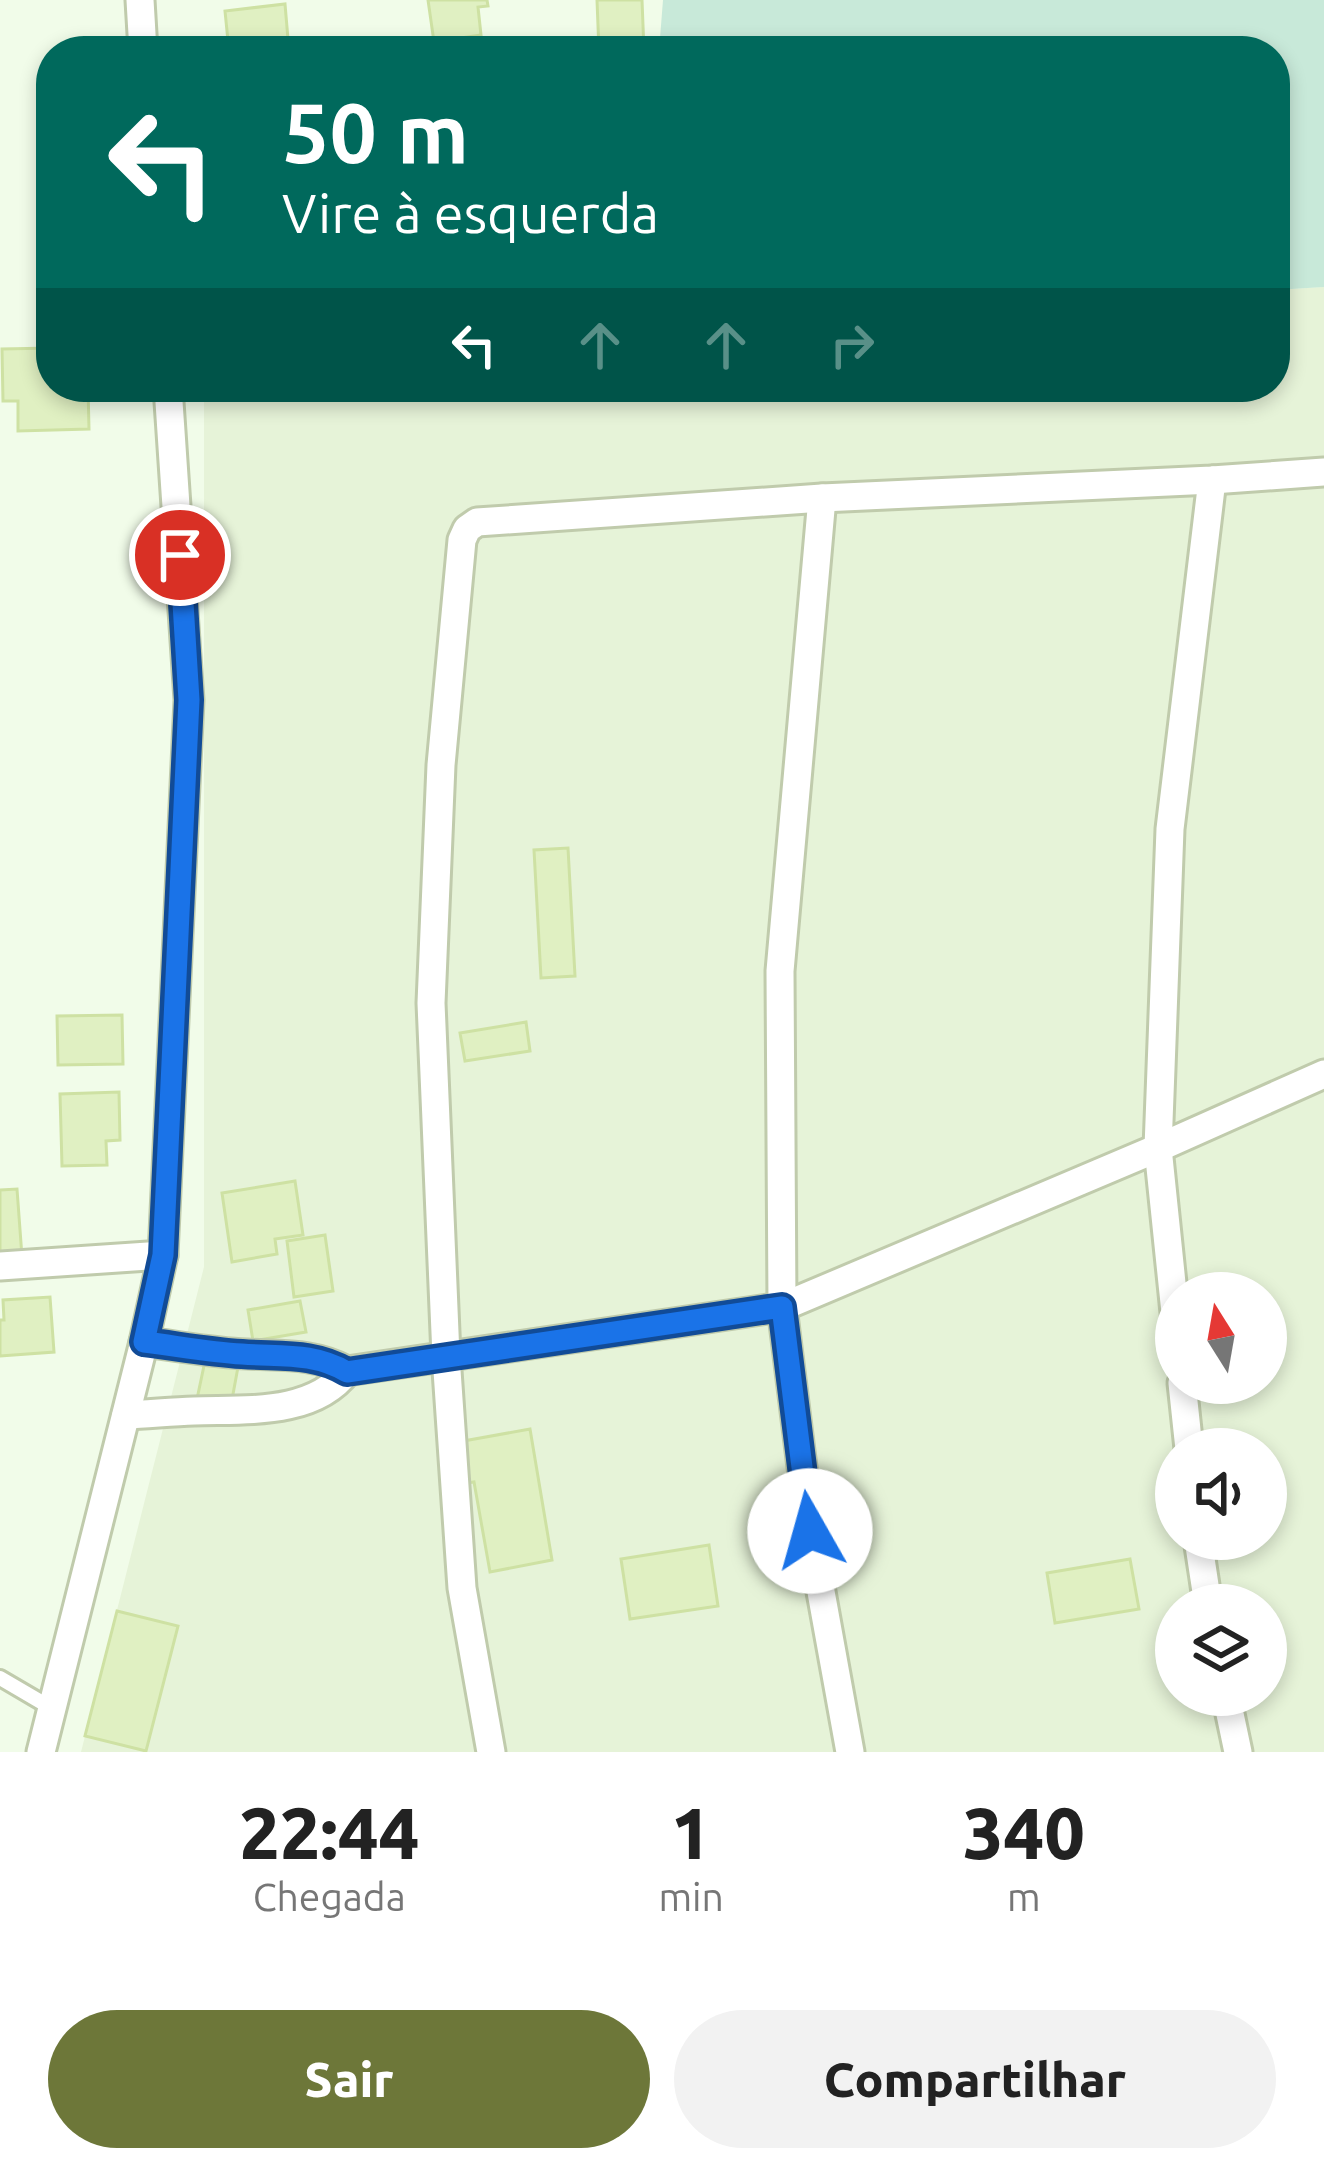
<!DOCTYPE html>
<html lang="pt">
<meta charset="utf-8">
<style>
:root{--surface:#fff;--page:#f2f2f2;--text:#222;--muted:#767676;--accent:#6d7739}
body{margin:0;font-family:Ubuntu,sans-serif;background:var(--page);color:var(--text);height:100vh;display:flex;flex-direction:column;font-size:45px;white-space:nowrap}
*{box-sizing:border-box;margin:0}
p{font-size:39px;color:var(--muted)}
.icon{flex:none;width:66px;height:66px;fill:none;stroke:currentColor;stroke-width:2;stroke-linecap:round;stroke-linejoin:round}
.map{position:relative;height:1752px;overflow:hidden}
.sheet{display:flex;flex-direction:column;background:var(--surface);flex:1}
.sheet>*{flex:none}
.top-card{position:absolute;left:36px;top:36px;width:1254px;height:366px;border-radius:48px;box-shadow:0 6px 18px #0003;background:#00695c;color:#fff;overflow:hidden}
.needle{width:78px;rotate:349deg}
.tools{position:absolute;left:1155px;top:1272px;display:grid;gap:24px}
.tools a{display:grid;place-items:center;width:132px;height:132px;border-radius:50%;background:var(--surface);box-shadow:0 6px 18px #0003;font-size:60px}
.pin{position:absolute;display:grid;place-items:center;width:102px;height:102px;color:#fff;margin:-51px;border:6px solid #fff;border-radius:50%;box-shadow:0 3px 12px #0007}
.me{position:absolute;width:132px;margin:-66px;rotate:353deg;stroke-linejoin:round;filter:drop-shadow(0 0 9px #0008)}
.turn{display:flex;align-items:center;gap:42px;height:252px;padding:0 48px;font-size:54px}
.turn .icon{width:156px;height:156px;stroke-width:2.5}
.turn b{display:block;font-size:84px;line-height:102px}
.lanes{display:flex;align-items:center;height:114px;padding:0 48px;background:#0003;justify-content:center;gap:60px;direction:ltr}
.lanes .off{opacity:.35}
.eta{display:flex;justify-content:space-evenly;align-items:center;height:204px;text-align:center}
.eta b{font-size:72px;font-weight:800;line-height:84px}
.cta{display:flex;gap:24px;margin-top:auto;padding:24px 48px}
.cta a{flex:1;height:138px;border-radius:72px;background:var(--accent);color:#fff;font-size:48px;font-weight:800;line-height:138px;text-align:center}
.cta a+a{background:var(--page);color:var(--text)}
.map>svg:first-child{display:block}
.residential{fill:#e6f3d8;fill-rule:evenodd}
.green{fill:#c8e9d9}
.building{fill:#e0f0c2;stroke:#cee1a3;stroke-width:3}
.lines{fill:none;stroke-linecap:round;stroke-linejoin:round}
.service-casing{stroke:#c0cbac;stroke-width:20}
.minor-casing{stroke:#c0cbac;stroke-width:33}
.service{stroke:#fff;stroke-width:14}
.minor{stroke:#fff;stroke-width:27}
.route-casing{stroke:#114b97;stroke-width:30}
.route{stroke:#1a73e8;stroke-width:21}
</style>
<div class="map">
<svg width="1324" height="1752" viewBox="0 0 1324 1752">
<rect width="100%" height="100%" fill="#f1fce9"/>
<path class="residential" d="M1324 287V1752H81L204 1267V387H1275V290ZM1176 1293H1266V1383H1176ZM1176 1449H1266V1539H1176ZM1176 1605H1266V1695H1176Z"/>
<path class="green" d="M663 0H1324V287L1275 290V51H659Z"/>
<g class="building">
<path d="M428 0H487L488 6 478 7 481 35 434 42Z"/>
<path d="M597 0H642L644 51H599Z"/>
<path d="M285 4 289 51H229L225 11Z"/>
<path d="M51 348V387H88L89 429 18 431V401H3L2 349Z"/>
<path d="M568 848 575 976 541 978 534 850Z"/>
<path d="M122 1015 123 1064 58 1065 57 1016Z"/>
<path d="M526 1022 530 1051 465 1061 460 1033Z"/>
<path d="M119 1092 120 1140 106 1141 107 1165 62 1166 60 1094Z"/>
<path d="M295 1181 303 1235 275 1239 277 1254 232 1262 222 1193Z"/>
<path d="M17 1189 22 1257 0 1259V1190Z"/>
<path d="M325 1235 333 1291 294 1297 287 1241Z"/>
<path d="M50 1297 54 1352 0 1356V1320H4L3 1300Z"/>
<path d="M300 1301 306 1332 253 1341 248 1310Z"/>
<path d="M205 1361 238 1367 231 1405 197 1399Z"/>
<path d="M530 1429 552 1560 490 1572 474 1482 466 1483 458 1442Z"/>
<path d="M709 1545 718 1606 630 1619 621 1559Z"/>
<path d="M1130 1559 1139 1609 1055 1623 1047 1573Z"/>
<path d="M117 1611 178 1626 146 1751 85 1736Z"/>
</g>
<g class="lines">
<defs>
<path id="service" d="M0 1678 53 1709"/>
<g id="minor">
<path d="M140 0 143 51"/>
<path d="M822 498 780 971 782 1307 810 1531 850 1752"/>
<path d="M0 1266 163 1255"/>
<path d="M1176 1322 1158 1148 1170 829 1212 480"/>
<path d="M144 1342C178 1346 213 1353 247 1354 283 1356 314 1353 347 1371L782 1307 1158 1148 1324 1074"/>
<path d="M1182 1383 1189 1449"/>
<path d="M126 1415C148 1414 171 1412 194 1411 244 1409 313 1416 347 1371"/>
<path d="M1198 1539 1208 1605"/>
<path d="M1226 1695 1238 1752"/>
<path d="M41 1752 144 1342 163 1255 189 700 168 387"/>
<path d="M491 1752 462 1588 446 1356 431 1003 441 765 462 540 467 529 477 522 822 498 1212 480 1324 472"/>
</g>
</defs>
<use href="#service" class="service-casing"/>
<use href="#minor" class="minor-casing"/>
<use href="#service" class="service"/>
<use href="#minor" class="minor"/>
</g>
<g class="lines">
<defs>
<path id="route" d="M180 555 189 700 163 1255 144 1342C177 1346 209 1352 242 1354 280 1357 313 1352 347 1372L782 1307 810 1531"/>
</defs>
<use href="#route" class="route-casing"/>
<use href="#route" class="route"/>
</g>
</svg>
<div class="tools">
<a><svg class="needle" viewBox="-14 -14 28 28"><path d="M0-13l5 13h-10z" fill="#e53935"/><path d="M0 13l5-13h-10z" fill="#767676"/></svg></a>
<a><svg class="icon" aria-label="sound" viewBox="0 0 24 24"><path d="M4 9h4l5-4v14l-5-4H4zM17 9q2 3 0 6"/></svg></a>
<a><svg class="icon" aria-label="layers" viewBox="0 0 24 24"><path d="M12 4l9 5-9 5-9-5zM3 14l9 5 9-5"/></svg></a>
</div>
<div class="pin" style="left:180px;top:555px;background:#d93025"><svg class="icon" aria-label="arrive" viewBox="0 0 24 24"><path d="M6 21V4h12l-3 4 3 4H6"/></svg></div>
<svg class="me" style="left:810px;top:1531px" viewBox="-20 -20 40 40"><circle r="19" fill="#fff"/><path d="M0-13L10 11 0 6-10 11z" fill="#1a73e8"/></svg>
<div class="top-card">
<div class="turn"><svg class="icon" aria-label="left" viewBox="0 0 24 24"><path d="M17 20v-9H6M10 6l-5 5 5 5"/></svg><div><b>50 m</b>Vire à esquerda</div></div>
<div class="lanes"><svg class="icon" aria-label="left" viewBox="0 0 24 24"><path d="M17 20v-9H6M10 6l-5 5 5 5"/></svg><svg class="icon off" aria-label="ahead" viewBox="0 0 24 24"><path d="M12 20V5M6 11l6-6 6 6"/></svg><svg class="icon off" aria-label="ahead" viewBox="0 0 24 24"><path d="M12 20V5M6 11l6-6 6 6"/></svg><svg class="icon off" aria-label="right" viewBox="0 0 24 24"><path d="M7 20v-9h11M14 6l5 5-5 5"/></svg></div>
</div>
</div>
<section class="sheet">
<div class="eta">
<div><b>22:44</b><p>Chegada</p></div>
<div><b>1</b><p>min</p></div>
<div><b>340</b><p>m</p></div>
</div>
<div class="cta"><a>Sair</a><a>Compartilhar</a></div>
</section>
